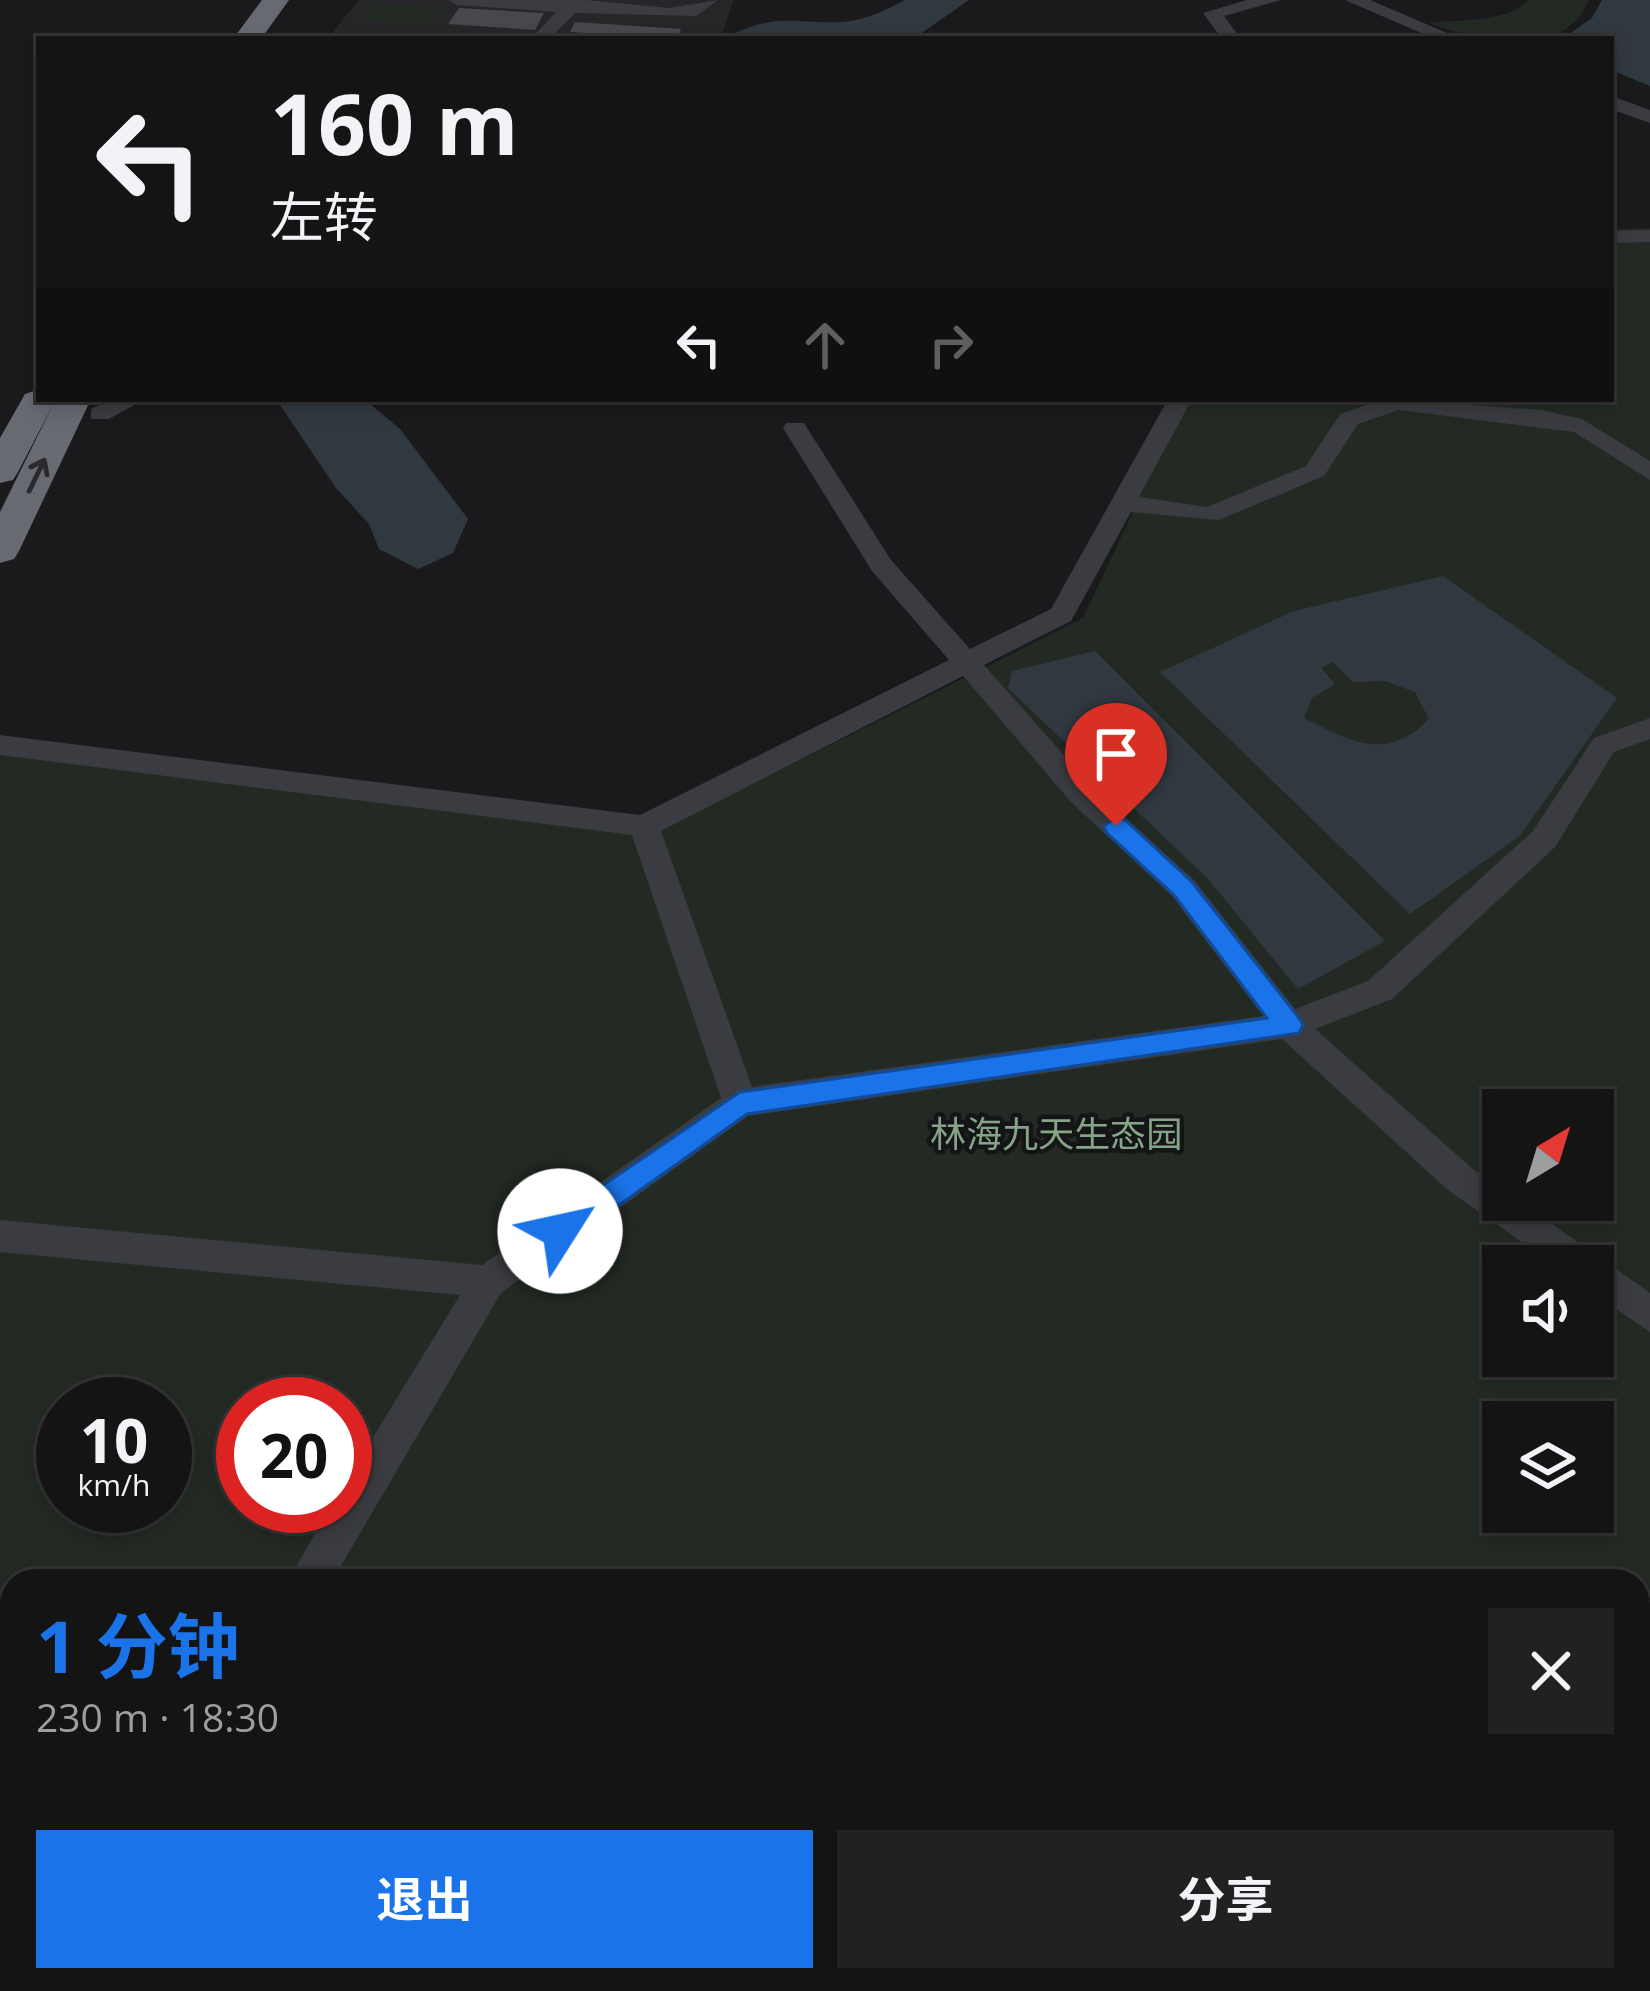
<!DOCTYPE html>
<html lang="zh">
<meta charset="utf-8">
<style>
:root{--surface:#141415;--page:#212122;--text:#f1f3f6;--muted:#9d9ea0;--line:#333334;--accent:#1a73e8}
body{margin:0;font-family:"Open Sans","Noto Sans SC",sans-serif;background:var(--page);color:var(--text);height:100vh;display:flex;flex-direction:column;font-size:45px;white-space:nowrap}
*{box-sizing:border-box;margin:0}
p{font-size:39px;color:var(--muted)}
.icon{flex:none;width:66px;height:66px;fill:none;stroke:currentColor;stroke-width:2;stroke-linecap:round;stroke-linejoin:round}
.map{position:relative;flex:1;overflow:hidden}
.sheet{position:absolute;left:0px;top:1569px;width:1650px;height:423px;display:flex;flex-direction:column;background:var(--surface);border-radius:36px 36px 0 0;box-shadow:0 6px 18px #0003,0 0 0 3px var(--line)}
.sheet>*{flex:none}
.banner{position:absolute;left:36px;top:36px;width:1578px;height:366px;border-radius:0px;box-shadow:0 6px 18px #0003,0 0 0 3px var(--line);background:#141415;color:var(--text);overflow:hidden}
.needle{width:78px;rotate:38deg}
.buttons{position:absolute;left:1482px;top:1089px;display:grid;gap:24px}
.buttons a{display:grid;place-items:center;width:132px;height:132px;border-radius:0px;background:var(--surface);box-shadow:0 6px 18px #0003,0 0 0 3px var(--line);font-size:60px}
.speed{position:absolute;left:36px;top:1377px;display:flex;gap:24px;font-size:60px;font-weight:700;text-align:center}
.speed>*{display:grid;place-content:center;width:156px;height:156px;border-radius:50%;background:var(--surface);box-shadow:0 6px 18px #0003,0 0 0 3px var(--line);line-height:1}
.speed small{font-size:30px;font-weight:400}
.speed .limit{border:18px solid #d22;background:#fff;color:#111}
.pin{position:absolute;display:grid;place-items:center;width:102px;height:102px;color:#fff;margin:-123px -51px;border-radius:50% 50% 50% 0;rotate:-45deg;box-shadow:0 0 12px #0007}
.pin .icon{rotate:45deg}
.me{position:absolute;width:132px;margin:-66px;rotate:55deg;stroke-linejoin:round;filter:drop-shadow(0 0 9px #0008)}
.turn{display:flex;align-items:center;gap:42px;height:252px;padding:0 36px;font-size:54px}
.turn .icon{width:156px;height:156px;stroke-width:2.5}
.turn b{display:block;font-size:84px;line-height:102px}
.lanes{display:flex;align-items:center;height:114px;padding:0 36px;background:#0003;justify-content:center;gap:60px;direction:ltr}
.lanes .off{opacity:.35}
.round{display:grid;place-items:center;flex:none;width:126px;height:126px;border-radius:0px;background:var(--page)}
.summary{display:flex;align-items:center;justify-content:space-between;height:204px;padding:0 36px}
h1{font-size:72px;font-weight:700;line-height:90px;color:var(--accent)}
.action{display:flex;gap:24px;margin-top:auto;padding:24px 36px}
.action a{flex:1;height:138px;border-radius:0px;background:var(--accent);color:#fff;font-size:48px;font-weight:700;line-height:138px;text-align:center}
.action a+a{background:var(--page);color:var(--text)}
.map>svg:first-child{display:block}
.built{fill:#262629}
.green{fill:#222a23;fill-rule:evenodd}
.water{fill:#313940;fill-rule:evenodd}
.building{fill:#47474c}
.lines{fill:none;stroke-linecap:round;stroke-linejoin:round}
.minor{fill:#3b3c41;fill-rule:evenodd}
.highway{fill:#686a72;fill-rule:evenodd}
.oneway{stroke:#2a2a2e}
.route{fill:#1a73e8;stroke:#114b97;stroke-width:3}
.labels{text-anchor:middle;stroke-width:9;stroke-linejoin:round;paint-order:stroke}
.park-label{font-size:36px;fill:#86a588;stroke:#151517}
</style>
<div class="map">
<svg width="1650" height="1991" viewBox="0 0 1650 1991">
<rect width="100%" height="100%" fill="#1a1a1c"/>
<path class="built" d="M359 0H733L721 39H327Z"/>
<g class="green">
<path d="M1528 0H1589C1563 62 1479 42 1429 23 1457 19 1509 23 1528 0Z"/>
<path d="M373 2 446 7 433 25 360 20Z"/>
<path d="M1650 228V1881H1638V1581H12V1980H695L600 1991H0V749L651 835 1083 618 1186 399H1611V229ZM1503 1110H1593V1200H1503ZM1503 1266H1593V1356H1503ZM63 1404H165V1506H63ZM243 1404H345V1506H243ZM1503 1422H1593V1512H1503Z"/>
</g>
<g class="water">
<path d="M905 0H969L913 39 730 36C775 12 795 24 842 22 866 20 884 11 905 0Z"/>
<path d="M1602 0H1650V86L1611 70V39H1562L1592 18Z"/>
<path d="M276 399H364L400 429 468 519 453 553 418 569 379 549 369 524 336 488Z"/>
<path d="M1443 576 1617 698 1520 836 1410 914 1160 672 1294 611ZM1332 662 1353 682 1385 681 1415 692 1429 719C1386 763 1351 741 1304 718L1312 698 1335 684 1321 668Z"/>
<path d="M1095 651 1385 941 1298 989 1209 880 1008 688 1012 671Z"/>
</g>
<g class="building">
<path d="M459 8 544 13 535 30 448 24Z"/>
<path d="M575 22 681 29 677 39 570 32Z"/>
</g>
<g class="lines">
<g class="minor">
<path d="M448 0H586L669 8 718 0 696 16 575 13 550 39H531L556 12 457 5Z"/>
<path d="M1247 0H1281L1224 16 1241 39H1222L1203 13Z"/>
<path d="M1345 0H1370L1461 39H1435Z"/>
<path d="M1611 96 1650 110V123L1611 109Z"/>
<path d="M1650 230V242L1611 243V231Z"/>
<path d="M113 399H145L109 419H91V409Z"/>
<path d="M1168 399H1192L1139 497 1207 507 1306 466 1340 414 1385 399 1541 410 1582 419 1650 461V480L1574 432 1399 410 1358 424 1324 476 1219 520 1131 512 1071 621 984 665 1094 789 1194 880 1295 1009 1368 981 1533 831 1594 738 1650 718V739L1614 752 1555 847 1392 999 1315 1029 1474 1170 1503 1190V1200H1518L1650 1293V1332L1593 1293V1266H1556L1448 1190 1282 1039 748 1116 501 1293 332 1581H288L331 1506H345V1483L460 1295 0 1252V1220L482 1265 721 1098 632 835 0 755V735L640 815 949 660 872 571 783 428 786 423H804L891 560 970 649 1051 609ZM963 676 1072 803 1172 896 1263 1016 752 1087 661 831Z"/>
<path d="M12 1626V1668L0 1669V1627Z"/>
<path d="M1650 1757V1845L1638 1850V1762Z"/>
<path d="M1580 1980H1628L1626 1991H1578Z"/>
</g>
<g class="highway">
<path d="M262 0H289L261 39H233Z"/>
<path d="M37 390 39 399H91L19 551 14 559 0 563V512L54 403 18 472 13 480 0 483V438L25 394Z"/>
<path d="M1650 1894V1962L1638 1963V1895Z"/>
<path d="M912 1980H1096L1091 1991H907Z"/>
</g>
</g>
<defs><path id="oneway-shaft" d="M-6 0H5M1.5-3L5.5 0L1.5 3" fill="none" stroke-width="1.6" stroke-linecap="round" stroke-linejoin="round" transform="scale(3)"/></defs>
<use class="oneway" href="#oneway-shaft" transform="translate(37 475) rotate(-64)"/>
<path class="route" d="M1116 818 1125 820 1192 882 1299 1018 1303 1025 1299 1033 747 1114 570 1240 560 1244 549 1240 545 1231 549 1222 740 1092 1267 1018 1174 895 1107 833 1104 826Z"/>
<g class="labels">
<g class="park-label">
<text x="1056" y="1147">林海九天生态园</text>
</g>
</g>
</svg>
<div class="buttons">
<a><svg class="needle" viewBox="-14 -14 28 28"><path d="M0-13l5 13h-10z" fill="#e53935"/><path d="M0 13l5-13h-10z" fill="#9d9ea0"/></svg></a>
<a><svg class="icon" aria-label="sound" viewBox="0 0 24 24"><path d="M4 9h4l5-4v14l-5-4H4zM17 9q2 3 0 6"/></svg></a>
<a><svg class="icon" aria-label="layers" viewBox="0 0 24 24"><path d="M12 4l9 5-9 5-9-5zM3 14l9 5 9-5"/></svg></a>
</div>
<div class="speed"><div>10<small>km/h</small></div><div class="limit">20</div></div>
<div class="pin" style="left:1116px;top:826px;background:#d93025"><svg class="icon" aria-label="arrive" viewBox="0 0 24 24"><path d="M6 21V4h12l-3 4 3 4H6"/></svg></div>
<svg class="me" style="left:560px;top:1231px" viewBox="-20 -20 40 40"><circle r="19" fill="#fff"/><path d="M0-13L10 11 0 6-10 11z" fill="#1a73e8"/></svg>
<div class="banner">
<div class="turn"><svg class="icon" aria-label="left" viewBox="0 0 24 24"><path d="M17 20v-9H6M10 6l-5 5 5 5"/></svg><div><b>160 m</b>左转</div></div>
<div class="lanes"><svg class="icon" aria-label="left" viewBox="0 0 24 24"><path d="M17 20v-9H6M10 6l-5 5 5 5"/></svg><svg class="icon off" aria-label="ahead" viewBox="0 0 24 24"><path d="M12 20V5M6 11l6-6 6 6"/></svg><svg class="icon off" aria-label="right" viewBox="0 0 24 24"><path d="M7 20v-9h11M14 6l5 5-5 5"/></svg></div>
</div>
<section class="sheet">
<div class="summary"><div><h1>1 分钟</h1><p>230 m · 18:30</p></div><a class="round"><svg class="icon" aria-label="close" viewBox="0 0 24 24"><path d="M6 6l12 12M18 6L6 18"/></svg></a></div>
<div class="action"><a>退出</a><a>分享</a></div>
</section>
</div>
